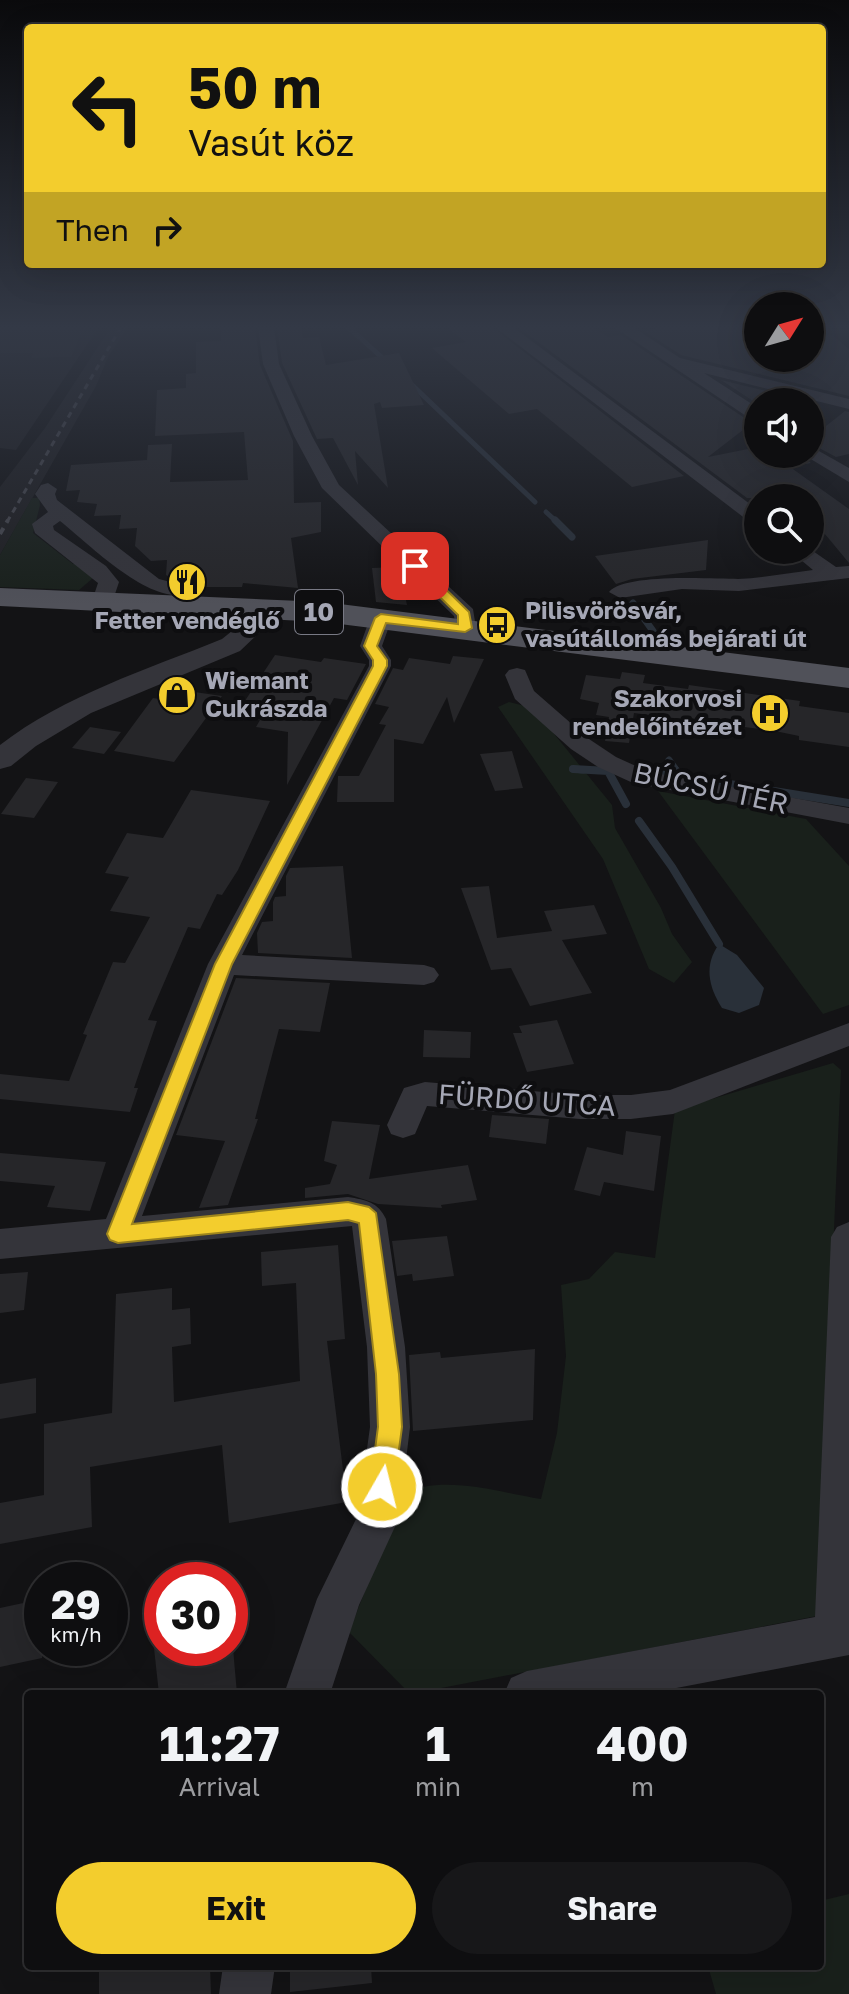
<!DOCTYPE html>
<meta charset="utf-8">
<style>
:root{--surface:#0e0e10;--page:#171719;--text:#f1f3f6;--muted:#9b9c9f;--line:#2e2e30;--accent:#f3cd2d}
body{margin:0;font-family:"Golos Text",sans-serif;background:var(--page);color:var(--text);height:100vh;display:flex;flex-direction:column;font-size:30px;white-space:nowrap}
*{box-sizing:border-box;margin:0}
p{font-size:26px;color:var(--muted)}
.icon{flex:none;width:44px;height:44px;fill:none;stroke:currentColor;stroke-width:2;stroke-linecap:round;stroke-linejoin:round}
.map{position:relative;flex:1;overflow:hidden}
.sheet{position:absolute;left:24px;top:1690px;width:800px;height:280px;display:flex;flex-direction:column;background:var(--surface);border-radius:8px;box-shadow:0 8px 32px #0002,0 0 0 2px var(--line)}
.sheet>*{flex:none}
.top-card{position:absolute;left:24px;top:24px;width:802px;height:244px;border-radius:8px;box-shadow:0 8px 32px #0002,0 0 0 2px var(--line);background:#f3cd2d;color:#111;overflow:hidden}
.needle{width:52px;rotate:53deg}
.controls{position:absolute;left:744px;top:292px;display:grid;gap:16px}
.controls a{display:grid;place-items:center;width:80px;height:80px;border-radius:50%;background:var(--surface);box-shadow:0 8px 32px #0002,0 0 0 2px var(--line);font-size:40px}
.speed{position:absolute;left:24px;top:1562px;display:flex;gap:16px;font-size:40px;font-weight:700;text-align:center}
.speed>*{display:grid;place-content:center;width:104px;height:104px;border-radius:50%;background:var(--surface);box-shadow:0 8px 32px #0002,0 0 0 2px var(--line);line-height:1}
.speed small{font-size:20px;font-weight:400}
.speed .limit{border:12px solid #d22;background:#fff;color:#111}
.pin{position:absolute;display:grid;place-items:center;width:68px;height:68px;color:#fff;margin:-34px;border-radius:16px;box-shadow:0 4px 12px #0006}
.me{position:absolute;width:88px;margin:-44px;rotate:8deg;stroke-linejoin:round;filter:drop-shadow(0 0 6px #0008)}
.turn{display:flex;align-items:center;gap:28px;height:168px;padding:0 32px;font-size:36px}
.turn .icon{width:104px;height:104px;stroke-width:2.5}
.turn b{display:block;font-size:56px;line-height:68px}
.then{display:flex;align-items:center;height:76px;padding:0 32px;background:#0003;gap:16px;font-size:30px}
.eta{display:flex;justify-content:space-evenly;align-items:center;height:136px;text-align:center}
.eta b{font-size:48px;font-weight:700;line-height:56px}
.button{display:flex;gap:16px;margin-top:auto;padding:16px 32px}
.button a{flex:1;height:92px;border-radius:48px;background:var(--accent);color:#111;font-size:32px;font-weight:700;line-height:92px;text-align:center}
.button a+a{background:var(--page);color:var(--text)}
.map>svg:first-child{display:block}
.built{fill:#1f1f22}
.green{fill:#19201b}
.water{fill:#293039}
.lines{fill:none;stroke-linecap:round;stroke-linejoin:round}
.stream-far2{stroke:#293039;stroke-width:5}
.stream-far1{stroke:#293039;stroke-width:7}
.stream{stroke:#293039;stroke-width:8}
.building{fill:#262629}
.minor{fill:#34343a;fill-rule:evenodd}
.tertiary{fill:#34343a;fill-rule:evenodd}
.primary{fill:#505159;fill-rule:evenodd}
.rail-far1{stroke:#47484f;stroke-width:3;stroke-dasharray:6 5;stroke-linecap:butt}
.rail{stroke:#47484f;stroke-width:4;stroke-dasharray:7 6;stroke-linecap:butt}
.route{fill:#f3cd2d;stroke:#9e851d;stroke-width:2}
.labels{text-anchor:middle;stroke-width:8;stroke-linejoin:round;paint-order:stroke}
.far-poi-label{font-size:24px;font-weight:bold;fill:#a5a7b5;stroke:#0e0e10;text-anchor:start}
.shield{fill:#0e0e10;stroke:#787984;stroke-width:2}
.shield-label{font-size:26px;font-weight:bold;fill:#a5a7b5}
.street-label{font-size:28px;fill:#a5a7b5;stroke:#0e0e10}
</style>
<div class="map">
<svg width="849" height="1994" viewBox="0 0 849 1994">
<rect width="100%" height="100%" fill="#131315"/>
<g class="built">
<path d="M0 327H99L16 450 0 448Z"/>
<path d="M111 327H128L108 357 96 386 0 555V487L45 428Z"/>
</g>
<g class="green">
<path d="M32 498H39L40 505 33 533 73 564 78 562 93 578 79 590 0 587V555Z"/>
<path d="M509 702 533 708 612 805 615 828 661 908 672 934 692 962 674 983 649 969 603 859 498 707Z"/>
<path d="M658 791 806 819 849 866V1005L823 1014Z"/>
<path d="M833 1063 841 1070 817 1616 410 1694 349 1632 403 1494C443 1474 497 1492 541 1499L557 1433 566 1356 561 1285 589 1279 615 1252 655 1258 675 1110Z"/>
<path d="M849 1894V1994H716L708 1966H820V1901Z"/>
</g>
<path class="water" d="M719 944 737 955 764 988 759 1005 739 1013 722 1008C708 986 704 965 719 944Z"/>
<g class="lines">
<g class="stream-far2">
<path d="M348 327 387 362"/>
<path d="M410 383 535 502"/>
<path d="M546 512 557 522"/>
</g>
<g class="stream-far1">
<path d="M555 520 572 537"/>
<path d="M633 603 653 631"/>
<path d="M669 760 676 770"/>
<path d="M573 769 583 770"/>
<path d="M636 769 640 770"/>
</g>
<g class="stream">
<path d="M674 768 680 776"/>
<path d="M573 769 608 771 626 804"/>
<path d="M636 769 849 803"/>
<path d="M639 821 672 867 719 944"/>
</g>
</g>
<g class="building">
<path d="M84 327 71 357 31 358 33 353H0V328Z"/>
<path d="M255 327 260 365 293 441 294 503 321 502V532L291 538 298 588 243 583 242 587H191L166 575 167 560 151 561 135 546 137 528 119 529 121 515 94 516 97 504 77 502 80 490 66 491 71 465 147 460 148 445 172 444 170 482 248 480 244 432 155 436 157 390 186 388V374L196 373V342L221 341V328Z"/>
<path d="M277 327H301L303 338 319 337 326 365 399 353 424 405 382 408 380 402 374 404 388 488 355 451 358 485 333 438 317 439 282 363Z"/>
<path d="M446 327H492L684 476 632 487 537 409 509 414 432 348 466 342Z"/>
<path d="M518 327H592L608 337 621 335 752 423 708 457 758 447V454H801L811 463 790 467 849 509V563L810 516V498H747Z"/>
<path d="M663 327H758V358H810V337L832 335 849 349V396L681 355 644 331Z"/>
<path d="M721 380 786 396 779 402H758V404Z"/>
<path d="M845 411 849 412V454L836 457 810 443V436L816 434Z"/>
<path d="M708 540 706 570 632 579 616 584 595 556Z"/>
<path d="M399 567 407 605 376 602 372 568Z"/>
<path d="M275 655 321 662 324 658 366 664 347 700 334 698 287 785 288 732 256 727 260 720 235 716Z"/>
<path d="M453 656 484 659 454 723 447 697 423 744 394 739V802H337L338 776H359L386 725 379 724 389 707 375 704 393 668 403 670 409 658 450 664Z"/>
<path d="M622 672 645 675 643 683 688 689 689 685 800 701 799 706 849 713V747L799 740V736L775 731 634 713 629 743 605 741 609 717 596 715 599 703 580 699 586 675 620 679Z"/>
<path d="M167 688 222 696 174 762 114 751 153 698 159 699Z"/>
<path d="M90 727 121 732 104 754 72 748Z"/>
<path d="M512 751 523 788 495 791 480 754Z"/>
<path d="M26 778 58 782 34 818 1 814Z"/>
<path d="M191 790 270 801 238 870 222 895 217 894 200 929 188 927 148 1020 157 1021 134 1088H138L130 1112 0 1099V1074L69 1081 87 1035 83 1034 113 962 125 963 150 917 110 911 129 877 105 873 127 833 163 838Z"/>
<path d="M343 866 352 958 258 953 257 933 262 922 273 921V902L275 897 286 896V876L290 868Z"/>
<path d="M489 886 497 938 552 931 544 911 594 905 607 934 562 940 592 993 530 1006 511 968 491 970 461 888Z"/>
<path d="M236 978 330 983 320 1032 279 1029 255 1119H258L228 1205 199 1208 225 1141 176 1135Z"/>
<path d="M557 1020 574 1064 527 1072 513 1033H522L519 1026Z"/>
<path d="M424 1030 471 1032 470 1058 423 1057Z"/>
<path d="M492 1115 549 1119 546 1144 489 1137Z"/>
<path d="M332 1121 380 1125 369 1179 468 1165 477 1200 441 1205 442 1208 378 1204 348 1194 305 1198V1188L330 1184 337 1165 324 1161Z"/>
<path d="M626 1131 661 1136 654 1191 604 1182 600 1196 574 1190 587 1147 623 1155Z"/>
<path d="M0 1153 106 1162 90 1211 47 1207 55 1186 0 1181Z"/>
<path d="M447 1236 454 1276 413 1281 412 1274 397 1276 392 1241Z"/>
<path d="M338 1245 345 1339 327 1341 347 1502 229 1523 222 1445 90 1467 92 1527 0 1544V1503L44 1495V1424L112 1413 116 1294 172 1288V1310L190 1308 191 1344 172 1347 174 1402 300 1381 296 1283 262 1286 261 1252Z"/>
<path d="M28 1272 24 1310 0 1313V1274Z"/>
<path d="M535 1349 533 1420 413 1431 409 1355 440 1352 441 1358Z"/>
<path d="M36 1378V1413L0 1419V1384Z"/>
<path d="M42 1599V1658L0 1667V1608Z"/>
<path d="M154 1648H233L237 1694H159Z"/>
<path d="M99 1966H210L211 1994H99Z"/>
<path d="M290 1966H371L372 1983 290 1992Z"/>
</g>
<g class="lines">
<g class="minor">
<path d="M258 327H274L279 364 312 436 339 485 473 609 476 628 473 633H457L454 616 322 488 294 436 263 364Z"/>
<path d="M495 327H513L758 510V525L751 523Z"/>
<path d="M614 327H633L680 358 849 399V409L704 373 758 408V421L752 420Z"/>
<path d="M810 446 849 468V482L804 455 810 454Z"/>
<path d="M48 483 57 489 55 494 57 500 159 579 186 586 190 590 186 594C148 604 89 544 60 521L53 526 54 530 106 566 119 582 110 609H94L91 604 98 583 35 533 32 524 48 512 35 494 41 485Z"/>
<path d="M810 549 836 567 849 566V578L739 591 682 589 620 598 609 592C625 573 713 579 738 579 763 578 788 573 813 570L789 550Z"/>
<path d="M381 611 392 618 382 646 391 660V666L242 955 424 965 434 968 439 975 434 982 424 985 234 975 142 1216 348 1197C366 1200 378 1202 386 1219L405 1347 410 1427 399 1518 359 1605 330 1694H284L317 1599 358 1515 370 1427 367 1347 352 1226 0 1259V1229L106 1219 208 964 369 666V660L360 646 370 618Z"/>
<path d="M517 668 525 670 534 691 589 739 616 757 649 772 849 808V824L633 783 598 767 571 749 515 699 505 675 509 670Z"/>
<path d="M849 1023V1046L673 1114 631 1119H580L427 1106 415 1134 403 1138 391 1134 387 1125 404 1088 425 1082 580 1095H631L670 1090Z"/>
<path d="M849 1222V1655L645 1694H504L511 1678 527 1671 815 1617 831 1237 837 1227Z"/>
<path d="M223 1966H275L271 1994H219Z"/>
</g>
<path class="tertiary" d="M256 599 265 602 269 607 262 630 240 651 91 713 36 746 11 766 0 769V745C65 695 146 670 222 639L237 627 247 602Z"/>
<path class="primary" d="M0 588 324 602 849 668V688L324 622 0 606Z"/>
<path class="rail-far1" d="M7 522 121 327"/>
<path class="rail" d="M0 534 8 520"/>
</g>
<linearGradient id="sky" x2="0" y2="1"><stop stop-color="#0a0a0c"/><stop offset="0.54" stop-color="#333946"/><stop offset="1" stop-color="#333946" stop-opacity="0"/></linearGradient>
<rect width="849" height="606" fill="url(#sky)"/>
<path class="route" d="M410 563H419L469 612 472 628 465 632 386 623 377 646 387 660V666L232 964 132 1224 348 1202 369 1207 376 1213 399 1374 402 1427 394 1487 391 1496 382 1499 373 1496 370 1487 378 1427 376 1374 359 1223 348 1220 118 1243 110 1240 107 1234 215 964 373 666V660L364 646 375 618 381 614 458 624V615L410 568Z"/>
<defs>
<symbol id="restaurant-disc" viewBox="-11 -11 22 22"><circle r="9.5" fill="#f3cd2d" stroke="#0e0e10"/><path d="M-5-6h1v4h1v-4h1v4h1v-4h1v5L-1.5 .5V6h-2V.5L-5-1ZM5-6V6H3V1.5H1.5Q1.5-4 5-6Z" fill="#111"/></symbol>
<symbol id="bus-disc" viewBox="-11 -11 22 22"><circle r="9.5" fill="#f3cd2d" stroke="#0e0e10"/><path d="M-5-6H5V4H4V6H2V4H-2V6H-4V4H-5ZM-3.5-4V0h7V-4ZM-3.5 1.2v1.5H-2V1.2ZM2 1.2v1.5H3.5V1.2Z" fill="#111"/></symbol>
<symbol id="shop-disc" viewBox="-11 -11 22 22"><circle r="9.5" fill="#f3cd2d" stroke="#0e0e10"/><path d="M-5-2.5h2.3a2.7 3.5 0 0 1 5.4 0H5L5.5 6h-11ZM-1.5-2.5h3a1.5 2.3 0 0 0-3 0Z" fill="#111"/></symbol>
<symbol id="hospital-disc" viewBox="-11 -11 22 22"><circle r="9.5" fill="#f3cd2d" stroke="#0e0e10"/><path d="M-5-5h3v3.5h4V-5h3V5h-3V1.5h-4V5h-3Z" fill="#111"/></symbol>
</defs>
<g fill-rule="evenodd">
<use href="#restaurant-disc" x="165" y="560" width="44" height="44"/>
<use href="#bus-disc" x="475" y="603" width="44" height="44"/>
<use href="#shop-disc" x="155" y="673" width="44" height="44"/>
<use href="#hospital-disc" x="748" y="691" width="44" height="44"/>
</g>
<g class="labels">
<g class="far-poi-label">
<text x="525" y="619">Pilisvörösvár,<tspan x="525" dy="28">vasútállomás bejárati út</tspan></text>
<text x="187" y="629" text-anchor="middle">Fetter vendéglő</text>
<text x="205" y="689">Wiemant<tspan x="205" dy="28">Cukrászda</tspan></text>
<text x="742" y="707" text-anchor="end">Szakorvosi<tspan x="742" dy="28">rendelőintézet</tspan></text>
</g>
<rect class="shield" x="295" y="590" width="48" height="44" rx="6"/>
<g class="shield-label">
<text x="319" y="621">10</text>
</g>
<g class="street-label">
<text transform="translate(711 788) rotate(12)" y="10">BÚCSÚ TÉR</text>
<text transform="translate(527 1100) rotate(4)" y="10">FÜRDŐ UTCA</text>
</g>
</g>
</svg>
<div class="controls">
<a><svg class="needle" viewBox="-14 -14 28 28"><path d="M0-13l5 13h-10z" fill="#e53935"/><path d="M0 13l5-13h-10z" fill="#9b9c9f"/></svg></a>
<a><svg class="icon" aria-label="sound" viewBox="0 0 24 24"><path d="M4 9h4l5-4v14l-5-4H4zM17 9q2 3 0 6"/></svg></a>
<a><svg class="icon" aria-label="search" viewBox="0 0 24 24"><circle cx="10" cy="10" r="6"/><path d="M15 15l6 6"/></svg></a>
</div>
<div class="speed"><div>29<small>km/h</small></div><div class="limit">30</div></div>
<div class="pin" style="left:415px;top:566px;background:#d93025"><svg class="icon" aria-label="arrive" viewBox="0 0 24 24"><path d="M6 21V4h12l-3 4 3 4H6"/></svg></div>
<svg class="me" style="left:382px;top:1487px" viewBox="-20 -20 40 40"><circle r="17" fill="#f3cd2d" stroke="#fff" stroke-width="3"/><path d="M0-11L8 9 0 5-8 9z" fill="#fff"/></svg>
<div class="top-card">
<div class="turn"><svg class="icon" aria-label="left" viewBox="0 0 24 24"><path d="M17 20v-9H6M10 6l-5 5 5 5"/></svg><div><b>50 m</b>Vasút köz</div></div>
<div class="then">Then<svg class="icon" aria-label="right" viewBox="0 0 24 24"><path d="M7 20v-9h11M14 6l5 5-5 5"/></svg></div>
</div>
<section class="sheet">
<div class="eta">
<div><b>11:27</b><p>Arrival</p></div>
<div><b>1</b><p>min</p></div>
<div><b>400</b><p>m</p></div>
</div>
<div class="button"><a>Exit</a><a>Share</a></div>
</section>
</div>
